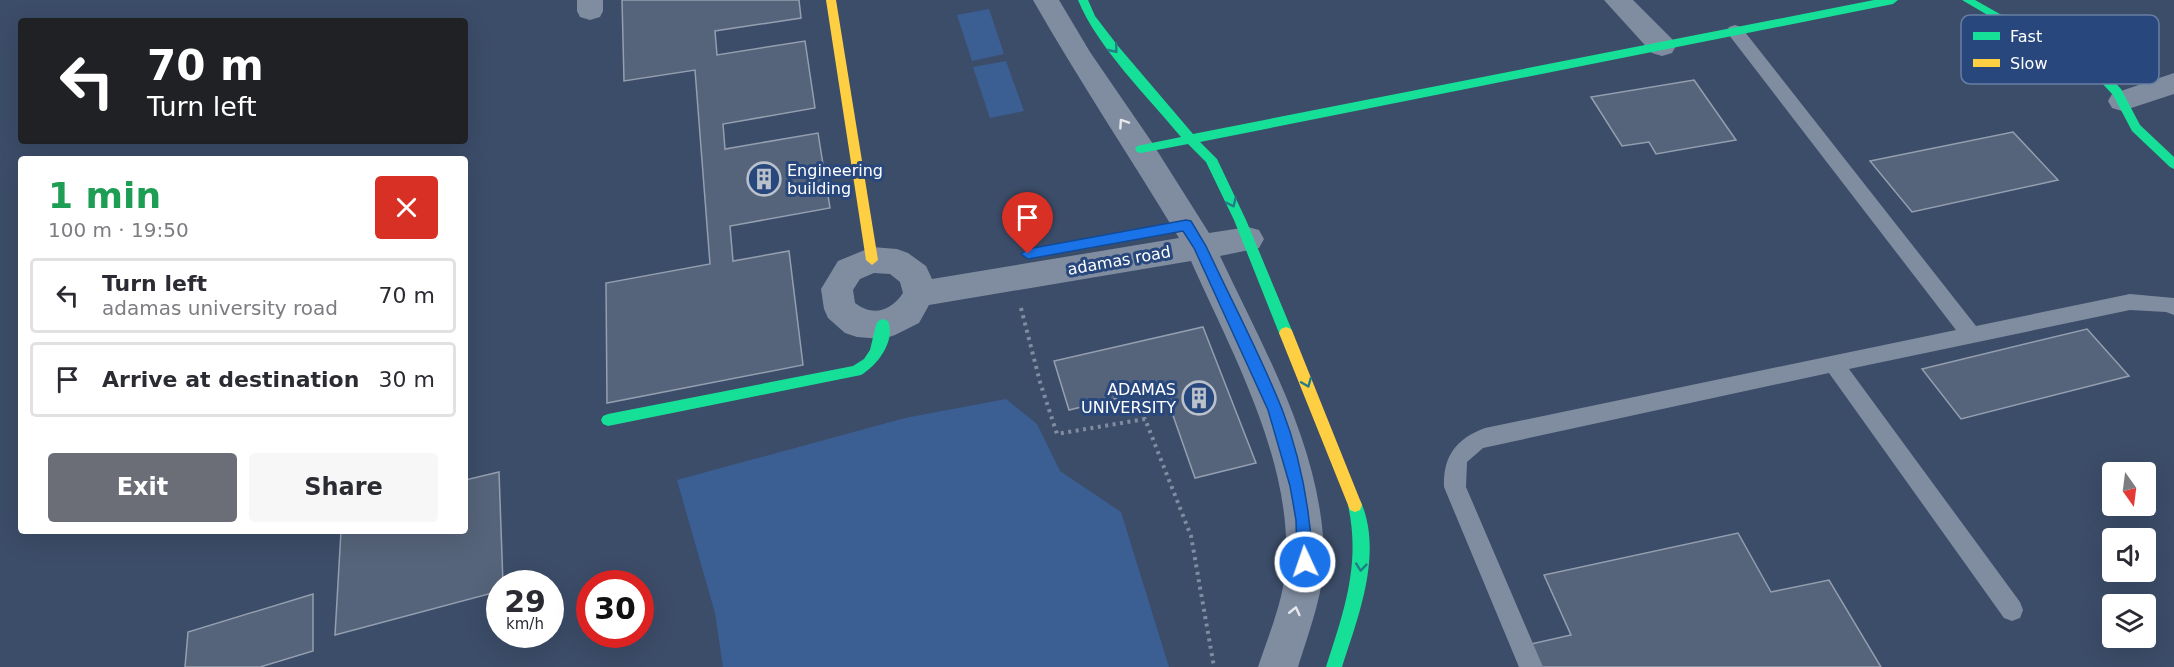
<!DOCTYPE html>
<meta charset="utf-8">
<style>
:root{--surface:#fff;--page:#f7f7f7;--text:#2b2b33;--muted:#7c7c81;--line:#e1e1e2;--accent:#6c6e77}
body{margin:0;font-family:"DejaVu Sans",sans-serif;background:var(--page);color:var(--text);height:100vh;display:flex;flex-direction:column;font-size:22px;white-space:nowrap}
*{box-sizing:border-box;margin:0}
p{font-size:20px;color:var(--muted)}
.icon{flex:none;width:33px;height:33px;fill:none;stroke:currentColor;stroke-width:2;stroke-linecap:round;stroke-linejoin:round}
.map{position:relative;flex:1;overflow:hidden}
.drawer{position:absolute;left:18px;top:156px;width:450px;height:378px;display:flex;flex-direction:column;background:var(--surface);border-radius:6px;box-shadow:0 6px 24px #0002}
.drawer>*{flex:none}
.hud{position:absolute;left:18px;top:18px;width:450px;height:126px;border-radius:6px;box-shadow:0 6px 24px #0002;background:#202124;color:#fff;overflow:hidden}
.needle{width:39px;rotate:166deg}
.fabs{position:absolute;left:2102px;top:462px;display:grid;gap:12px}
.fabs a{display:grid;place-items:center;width:54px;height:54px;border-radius:6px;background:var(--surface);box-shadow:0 6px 24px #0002;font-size:30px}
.speed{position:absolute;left:486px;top:570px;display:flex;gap:12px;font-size:30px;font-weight:700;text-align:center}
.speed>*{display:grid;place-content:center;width:78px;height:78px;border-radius:50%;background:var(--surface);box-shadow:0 6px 24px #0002;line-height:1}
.speed small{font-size:15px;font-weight:400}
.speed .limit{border:9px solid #d22;background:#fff;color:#111}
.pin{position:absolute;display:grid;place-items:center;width:51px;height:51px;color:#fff;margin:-62px -26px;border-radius:50% 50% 50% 0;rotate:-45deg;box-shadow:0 0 6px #0007}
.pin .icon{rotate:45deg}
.me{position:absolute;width:66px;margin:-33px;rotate:357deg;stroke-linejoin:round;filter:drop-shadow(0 0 4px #0008)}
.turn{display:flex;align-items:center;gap:21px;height:126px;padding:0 30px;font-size:27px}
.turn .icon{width:78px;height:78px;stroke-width:2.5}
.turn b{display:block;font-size:42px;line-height:51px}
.round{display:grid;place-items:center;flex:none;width:63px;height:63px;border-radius:6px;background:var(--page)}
.summary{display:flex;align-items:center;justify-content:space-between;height:102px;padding:0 30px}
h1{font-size:36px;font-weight:800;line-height:45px;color:#1e9e55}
.cta{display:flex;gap:12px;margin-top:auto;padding:12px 30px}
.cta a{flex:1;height:69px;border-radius:6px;background:var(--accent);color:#fff;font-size:24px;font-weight:800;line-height:69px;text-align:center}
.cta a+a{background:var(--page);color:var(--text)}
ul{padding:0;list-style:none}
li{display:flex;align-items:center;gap:18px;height:75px;margin:0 12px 9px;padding:0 18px;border:3px solid var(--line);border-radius:6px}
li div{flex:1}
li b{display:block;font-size:22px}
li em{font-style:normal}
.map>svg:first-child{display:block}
.green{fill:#3b5e93}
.building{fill:#56647b;stroke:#949eaf;stroke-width:1.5}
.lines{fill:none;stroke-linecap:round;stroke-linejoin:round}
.path{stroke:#808da0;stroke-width:4;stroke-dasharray:3 4.5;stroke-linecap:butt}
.lane{fill:#808da0;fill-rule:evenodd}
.street{fill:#808da0;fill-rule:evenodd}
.fast{fill:#16e098;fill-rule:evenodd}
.slow{fill:#ffcf43;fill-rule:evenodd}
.oneway{stroke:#227d86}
.oneway2{stroke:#e6e8ec}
.route{fill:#1a73e8;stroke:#114b97;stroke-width:1.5}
.labels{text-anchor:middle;stroke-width:6;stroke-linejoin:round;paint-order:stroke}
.poi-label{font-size:16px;fill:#fff;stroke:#28487d;text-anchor:start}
.street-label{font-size:16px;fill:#fff;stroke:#28487d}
.key{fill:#28487d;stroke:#687fa4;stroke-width:1.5}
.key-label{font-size:16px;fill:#fff}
</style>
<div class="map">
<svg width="2174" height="667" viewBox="0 0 2174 667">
<rect width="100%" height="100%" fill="#3c4d69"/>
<g class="green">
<path d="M989 9 1004 54 972 61 957 15Z"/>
<path d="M1006 61 1024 111 990 118 973 67Z"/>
<path d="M1006 399 1037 424 1060 471 1121 512 1169 667H723L715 613 677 480 905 418Z"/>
</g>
<g class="building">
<path d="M622 0H799L801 18 715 31 717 55 805 41 815 108 723 124 725 149 818 133 830 208 730 226 733 261 789 251 803 365 607 403 606 283 710 264 695 70 624 81Z"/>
<path d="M1694 80 1736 140 1656 154 1649 142 1622 146 1591 97Z"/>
<path d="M2013 132 2058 180 1912 212 1870 161Z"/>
<path d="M1203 327 1256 463 1195 478 1163 387 1069 410 1054 361Z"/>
<path d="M2087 329 2129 376 1961 419 1922 369Z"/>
<path d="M499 472 503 584H500V591L335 635 341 531H465V480Z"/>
<path d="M1738 533 1771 592 1829 580 1881 667H1542L1531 644 1571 635 1544 575Z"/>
<path d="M313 594V651L260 667H185L188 632Z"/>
</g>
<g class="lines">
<path class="path" d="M1021 308 1040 382 1057 434 1145 419 1191 536 1214 667"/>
<path class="lane" d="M1735 25 1741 27 1976 326 2130 294 2174 298V315L2166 312 2130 310 1849 369 2020 602 2023 610 2020 618 2012 621 2004 618 1829 373 1483 448 1467 462 1466 487 1543 667H1519L1444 487C1443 456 1456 439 1485 428L1956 330 1729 35 1727 31 1729 27Z"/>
<g class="street">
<path d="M577 0H603V11L600 17 590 20 580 17 577 11Z"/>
<path d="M1033 0H1059L1090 52 1151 141 1209 233 1248 227 1259 230 1264 239 1259 248 1220 256C1265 352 1324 452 1324 561 1323 595 1308 635 1298 667H1258C1269 634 1285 597 1286 562 1291 458 1232 353 1191 261L929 305 919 323 895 335 883 339 857 337 845 333 828 318 824 309 821 289 838 261 872 247 897 249 908 253 926 266 932 279 1179 238C1131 158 1079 81 1033 0ZM874 273 890 274 900 282 903 293C891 311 873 317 855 303L853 290 860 279Z"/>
<path d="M1604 0H1633L1672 39 1676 46 1672 53 1662 56 1652 53Z"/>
<path d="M2174 73V94L2122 111 2112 108 2108 101 2112 94Z"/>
</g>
<g class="fast">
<path d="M1078 0H1088L1095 16 1118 46 1193 134 1874 0H1898L1893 4 1200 142 1217 159 1246 220 1293 333 1291 337H1281L1279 333 1234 220 1206 162 1188 144 1141 153 1137 152 1135 149 1137 146 1181 137C1148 97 1097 47 1078 0Z"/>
<path d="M1962 0H1975L2108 75 2121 89 2140 125 2174 157V169L2170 167 2132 131 2113 95 2100 81Z"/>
<path d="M883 319 888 321C896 341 877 366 861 375L608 426 603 424 601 420 603 416 608 414 853 366 864 359 870 350 876 325 878 321Z"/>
<path d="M1355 498 1360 500C1384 552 1358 617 1342 667H1326C1344 611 1361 564 1348 505L1350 500Z"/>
</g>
<g class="slow">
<path d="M826 0H836L878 260 872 265 866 260Z"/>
<path d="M1286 327 1291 329 1293 333 1362 505 1360 510 1355 512 1350 510 1348 505 1279 333 1281 329Z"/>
</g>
</g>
<defs><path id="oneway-chevron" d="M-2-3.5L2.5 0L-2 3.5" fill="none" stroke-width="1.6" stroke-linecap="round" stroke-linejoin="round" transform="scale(1.5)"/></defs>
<g class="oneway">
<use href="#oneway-chevron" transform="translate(1114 49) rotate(51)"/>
<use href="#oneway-chevron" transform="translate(1232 203) rotate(65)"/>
<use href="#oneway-chevron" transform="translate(1307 383) rotate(68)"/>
<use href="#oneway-chevron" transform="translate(1361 567) rotate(96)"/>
</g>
<g class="oneway2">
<use href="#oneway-chevron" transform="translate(1123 123) rotate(-124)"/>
<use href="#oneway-chevron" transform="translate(1295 611) rotate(-77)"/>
</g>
<path class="route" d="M1186 220 1191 221 1206 246C1231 300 1260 354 1282 409 1301 458 1310 510 1313 562L1310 568 1305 570 1300 568 1297 562 1296 520 1290 486 1268 410 1194 248 1183 231 1028 259 1021 254 1028 249Z"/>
<defs>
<symbol id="building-ring" viewBox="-11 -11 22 22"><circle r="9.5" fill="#28487d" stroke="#bbc1ca" stroke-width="1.5"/><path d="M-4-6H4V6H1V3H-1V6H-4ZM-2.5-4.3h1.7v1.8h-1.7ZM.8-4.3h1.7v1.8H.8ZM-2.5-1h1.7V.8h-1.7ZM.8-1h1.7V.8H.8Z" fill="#bbc1ca"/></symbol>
</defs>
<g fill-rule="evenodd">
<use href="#building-ring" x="745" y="160" width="38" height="38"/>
<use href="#building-ring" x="1180" y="379" width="38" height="38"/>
</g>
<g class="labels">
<g class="poi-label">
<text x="787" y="176">Engineering<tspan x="787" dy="18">building</tspan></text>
<text x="1176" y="395" text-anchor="end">ADAMAS<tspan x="1176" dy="18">UNIVERSITY</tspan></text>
</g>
<g class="street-label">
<text transform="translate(1119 260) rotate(-10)" y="6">adamas road</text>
</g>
</g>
<rect x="1961" y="15" width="198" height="69" rx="9" class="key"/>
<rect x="1973" y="32" width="27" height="8" fill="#16e098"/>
<rect x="1973" y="59" width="27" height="8" fill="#ffcf43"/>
<g class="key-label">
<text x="2010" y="42">Fast</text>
<text x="2010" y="69">Slow</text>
</g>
</svg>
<div class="fabs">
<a><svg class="needle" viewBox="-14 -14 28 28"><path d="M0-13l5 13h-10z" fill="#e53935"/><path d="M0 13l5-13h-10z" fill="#7c7c81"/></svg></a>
<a><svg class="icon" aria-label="sound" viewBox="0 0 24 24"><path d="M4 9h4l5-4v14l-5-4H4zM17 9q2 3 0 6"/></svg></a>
<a><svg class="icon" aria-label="layers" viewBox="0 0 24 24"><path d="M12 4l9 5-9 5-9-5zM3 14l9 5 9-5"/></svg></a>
</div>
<div class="speed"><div>29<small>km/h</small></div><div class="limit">30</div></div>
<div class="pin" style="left:1028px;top:254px;background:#d93025"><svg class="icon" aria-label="arrive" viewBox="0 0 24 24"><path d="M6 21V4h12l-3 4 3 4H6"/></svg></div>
<svg class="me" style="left:1305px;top:562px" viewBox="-20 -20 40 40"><circle r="17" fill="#1a73e8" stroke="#fff" stroke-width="3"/><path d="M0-11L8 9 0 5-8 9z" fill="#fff"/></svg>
<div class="hud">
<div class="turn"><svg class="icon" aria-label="left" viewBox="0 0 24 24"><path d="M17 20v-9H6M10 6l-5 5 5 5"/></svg><div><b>70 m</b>Turn left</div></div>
</div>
<section class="drawer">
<div class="summary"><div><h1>1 min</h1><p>100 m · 19:50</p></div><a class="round" style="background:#d93025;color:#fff"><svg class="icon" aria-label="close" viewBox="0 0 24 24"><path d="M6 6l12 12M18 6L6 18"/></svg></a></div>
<ul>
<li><svg class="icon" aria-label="left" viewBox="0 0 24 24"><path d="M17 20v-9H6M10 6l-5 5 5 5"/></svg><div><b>Turn left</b><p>adamas university road</p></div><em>70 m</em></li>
<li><svg class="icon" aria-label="arrive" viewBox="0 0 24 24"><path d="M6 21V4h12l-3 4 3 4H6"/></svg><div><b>Arrive at destination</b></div><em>30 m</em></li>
</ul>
<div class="cta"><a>Exit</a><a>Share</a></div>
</section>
</div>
